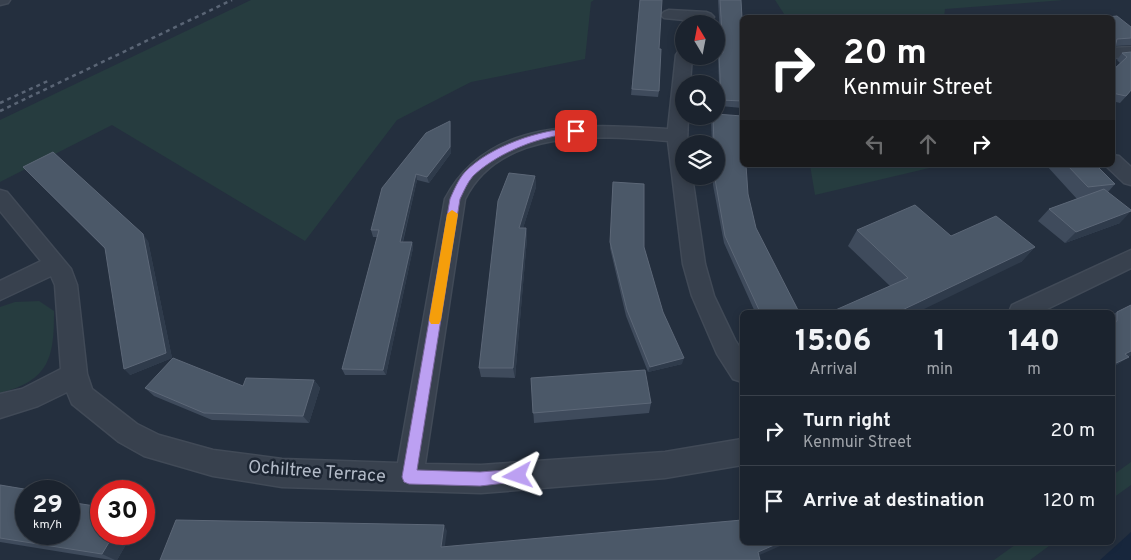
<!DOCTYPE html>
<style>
:root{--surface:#1b232e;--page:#282f3a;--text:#f1f3f6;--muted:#a0a4aa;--line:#39404a}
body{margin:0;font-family:Overpass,sans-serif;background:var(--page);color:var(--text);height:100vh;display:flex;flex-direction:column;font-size:19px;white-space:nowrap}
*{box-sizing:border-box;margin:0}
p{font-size:16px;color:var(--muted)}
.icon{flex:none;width:28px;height:28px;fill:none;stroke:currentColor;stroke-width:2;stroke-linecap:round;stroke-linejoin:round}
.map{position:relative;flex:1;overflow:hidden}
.sheet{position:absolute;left:740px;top:310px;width:375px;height:235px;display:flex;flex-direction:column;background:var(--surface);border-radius:8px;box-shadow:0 2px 8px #0003,0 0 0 1px var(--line)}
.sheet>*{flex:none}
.guide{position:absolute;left:740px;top:15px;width:375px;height:152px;border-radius:8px;box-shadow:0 2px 8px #0003,0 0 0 1px var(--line);background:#202124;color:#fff;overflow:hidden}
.needle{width:32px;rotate:350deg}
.buttons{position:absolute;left:675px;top:15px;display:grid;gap:10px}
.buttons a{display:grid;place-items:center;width:50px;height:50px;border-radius:50%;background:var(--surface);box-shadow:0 2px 8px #0003,0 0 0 1px var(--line);font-size:25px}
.speed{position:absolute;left:15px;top:480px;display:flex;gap:10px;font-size:25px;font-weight:700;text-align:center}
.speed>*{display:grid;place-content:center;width:65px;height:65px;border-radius:50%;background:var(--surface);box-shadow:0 2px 8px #0003,0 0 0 1px var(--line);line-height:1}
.speed small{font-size:12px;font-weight:400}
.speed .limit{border:8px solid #d22;background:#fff;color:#111}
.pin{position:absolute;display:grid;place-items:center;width:42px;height:42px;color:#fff;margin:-21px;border-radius:10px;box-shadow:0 2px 8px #0006}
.me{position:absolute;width:55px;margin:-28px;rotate:265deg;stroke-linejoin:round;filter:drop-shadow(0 0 4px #0008)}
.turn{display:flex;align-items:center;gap:18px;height:105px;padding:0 20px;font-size:22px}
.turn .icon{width:65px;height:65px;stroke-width:2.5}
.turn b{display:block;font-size:35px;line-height:42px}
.lanes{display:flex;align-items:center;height:48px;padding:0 20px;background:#0003;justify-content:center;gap:25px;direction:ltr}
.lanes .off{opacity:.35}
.eta{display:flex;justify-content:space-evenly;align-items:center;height:85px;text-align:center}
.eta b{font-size:30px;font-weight:800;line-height:35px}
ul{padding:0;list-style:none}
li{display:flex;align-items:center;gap:15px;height:70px;padding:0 20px;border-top:1px solid var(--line)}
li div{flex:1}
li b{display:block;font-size:19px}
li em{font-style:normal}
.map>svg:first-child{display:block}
.green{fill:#263c3f}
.water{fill:#17263c}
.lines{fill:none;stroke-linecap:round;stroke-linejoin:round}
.street-casing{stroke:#414a57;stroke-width:3}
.street{fill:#38414e;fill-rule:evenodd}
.rail{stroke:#5a6575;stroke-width:2.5;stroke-dasharray:4 4;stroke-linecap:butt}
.wall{fill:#3f4b5c}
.shaded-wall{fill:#2f3b4b}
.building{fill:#4b5868;stroke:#5c6777}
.route{fill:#bca0f2;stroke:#7a689d}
.slow{fill:#f59e0b}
.labels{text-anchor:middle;stroke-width:5;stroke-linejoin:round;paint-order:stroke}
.near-street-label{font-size:18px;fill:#b4bcc9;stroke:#1d2633}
</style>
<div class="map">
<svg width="1131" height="560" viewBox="0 0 1131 560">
<rect width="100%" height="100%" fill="#242f3e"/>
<g class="green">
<path d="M251 0H594L591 2 585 59 471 82 397 120 305 241 112 125 0 182V120Z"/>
<path d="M775 0H1064L945 9 944 18 786 17Z"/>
<path d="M810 165H942L815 195Z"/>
<path d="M39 301 54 311C54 357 50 380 0 393V307L15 302Z"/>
<path d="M1131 462V485L1113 498V475Z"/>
<path d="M1019 542H1053V543L1030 560H994Z"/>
</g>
<path class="water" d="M1131 532V560H1100Z"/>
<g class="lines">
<defs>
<g id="street">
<path d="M0 0H10L8 3 0 5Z"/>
<path d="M669 10 706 12 711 14 714 17 711 20 706 22 664 18 661 15 664 12Z"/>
<path d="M1131 47V57L1112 58V48Z"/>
<path d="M684 50V56H692L690 84H684V116H688L687 144H684V176H692L705 264 714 296 735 340 742 351V382L733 379 717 354 692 296 683 264 668 141C602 136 501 126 465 199L425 464 481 465 665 452 742 439V465L665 478 481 493 282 487 213 476 144 456 119 442 72 404 67 392 38 406 0 418V394L22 389 61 369 55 285 51 276 0 300V281L41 261 0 211V190L7 192 71 269 77 285 87 374 92 389 137 424 159 435 213 450 282 459 398 463 445 199C488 116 589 124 668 129L676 55 678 52Z"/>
<path d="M1112 155 1119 156 1131 167V185L1124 183 1105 165H1112Z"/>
<path d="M1131 250V268L1041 312H1009L1012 305Z"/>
</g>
</defs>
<use href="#street" class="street-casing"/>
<use href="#street" class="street"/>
<g class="rail">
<path d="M0 103 50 80"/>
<path d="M0 111 232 0"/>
</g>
</g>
<g class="wall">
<path d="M640 0 659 49V91L658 97 631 95Z"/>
<path d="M718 0H741L742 18V108L720 106 718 59 719 53H721Z"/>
<path d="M1112 18 1131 27V45L1116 46 1112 51Z"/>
<path d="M1131 52V91L1120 103 1112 101V71L1120 63 1117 60 1122 53Z"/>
<path d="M712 116H716L748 194 756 228 799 312H755L724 243 713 185V176H716V144H712L711 120Z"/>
<path d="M450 121 451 128V153L429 183 417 180 403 242H412L413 248 386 375H345L342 369 377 237H373L371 230Z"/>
<path d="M1046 165H1096L1115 184 1108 192 1120 223 1065 243 1038 221 1049 209 1077 199Z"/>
<path d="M23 167 148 241 172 358 130 375 105 249Z"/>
<path d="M535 176 536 187 523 228H526L527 238 515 378 481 377 479 368Z"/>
<path d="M613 182 644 247 663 312 682 364 648 372 626 316 610 248Z"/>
<path d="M857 230 951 236 1035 247 1021 262 890 286 848 246Z"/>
<path d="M1131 305V355L1112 368V315L1117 312Z"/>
<path d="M531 378 651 403 649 413 534 423Z"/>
<path d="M314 380 320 388 309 423 212 420 154 396 145 388 243 386Z"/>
<path d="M0 485 37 491H26V534H132L117 560H111L0 542Z"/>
</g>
<g class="shaded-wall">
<path d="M450 121 451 128V153L429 183 427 177Z"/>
<path d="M416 174 417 180 401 248 400 242Z"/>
<path d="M535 176 536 187 520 238 519 228Z"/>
<path d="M1131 211 1120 223 1065 243 1076 232Z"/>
<path d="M526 228 527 238 515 378 513 368Z"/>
<path d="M143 234 148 241 172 358 130 375 124 369Z"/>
<path d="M412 242 413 248 386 375 383 370Z"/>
<path d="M1035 247 1021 262 918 312H898Z"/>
<path d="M1131 351V355L1112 364 1125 354Z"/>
<path d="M1129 357 1112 368V365Z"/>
<path d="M684 358 682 364 648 372 650 367Z"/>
<path d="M314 380 320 388 309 423 303 416Z"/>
<path d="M444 525 447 531 444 552 441 547Z"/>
<path d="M114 534H132L117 560H115L102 554Z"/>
<path d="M781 542H789L753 558 758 552Z"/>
</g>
<g class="building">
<path d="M640 0H662L659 49H661L659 91 632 89Z"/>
<path d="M720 0H741L742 18V101L721 100 719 53H723Z"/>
<path d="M1117 16 1131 27V38L1117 39 1115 47 1112 45V18H1097Z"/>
<path d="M1131 52V90L1126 96 1112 93V71L1127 57 1122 53Z"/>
<path d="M716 114 742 116V165H746L748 194 756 228 799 312H760L725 236 715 179V176H716V144H714L713 116H716Z"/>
<path d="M450 121V147L427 177 416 174 400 242H412L383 370 342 369 379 230H371L382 188 426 133Z"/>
<path d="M53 152 143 234 166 353 124 369 105 248 23 167Z"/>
<path d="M1067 165H1096L1115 184 1088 187Z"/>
<path d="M509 173 535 176 519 228H526L513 368H479L498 201Z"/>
<path d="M613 182 644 184V247L663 312 684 358 650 367 627 310 610 242Z"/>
<path d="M1104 189 1131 210V211L1076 232 1049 209Z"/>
<path d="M915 205 951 236 996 216 1035 247 898 312H831L908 278 857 230Z"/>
<path d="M1131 305V351L1125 354 1129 357 1112 365V323L1117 321V312Z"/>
<path d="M173 358 243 386 246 378 314 380 303 416 204 413 145 388Z"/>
<path d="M645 370 651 403 533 413 531 378Z"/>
<path d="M0 485 36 491H26V534H69V502L101 507V534H114L102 554 0 538Z"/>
<path d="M176 520 444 525 441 547 742 520V542H781L758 552 760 560H160Z"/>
</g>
<path class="route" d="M576 128 580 129V133C573 135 567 134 560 135 531 140 495 155 473 176 467 183 464 191 460 199L417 470 480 472 518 469 523 471 525 476 523 481 480 486 409 484 404 482 402 477 450 199C454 190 458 180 465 172 490 146 541 129 576 128Z"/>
<path class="slow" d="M452 210 458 214 441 320 439 324H431L429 320 447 214Z"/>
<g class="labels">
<g class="near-street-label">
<text transform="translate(317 471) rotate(4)" y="6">Ochiltree Terrace</text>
</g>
</g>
</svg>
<div class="buttons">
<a><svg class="needle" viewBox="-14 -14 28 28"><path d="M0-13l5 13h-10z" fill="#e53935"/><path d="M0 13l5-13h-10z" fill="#a0a4aa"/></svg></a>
<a><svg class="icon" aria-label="search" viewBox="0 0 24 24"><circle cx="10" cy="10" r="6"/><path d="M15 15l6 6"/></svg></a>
<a><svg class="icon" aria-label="layers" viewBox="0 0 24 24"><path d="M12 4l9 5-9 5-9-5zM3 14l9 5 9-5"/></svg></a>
</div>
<div class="speed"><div>29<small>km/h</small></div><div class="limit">30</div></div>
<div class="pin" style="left:576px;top:131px;background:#d93025"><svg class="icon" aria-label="arrive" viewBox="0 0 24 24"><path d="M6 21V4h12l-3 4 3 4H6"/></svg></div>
<svg class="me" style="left:518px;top:476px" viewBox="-20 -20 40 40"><path d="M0-17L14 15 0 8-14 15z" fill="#bca0f2" stroke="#fff" stroke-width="4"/></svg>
<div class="guide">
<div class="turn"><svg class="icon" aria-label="right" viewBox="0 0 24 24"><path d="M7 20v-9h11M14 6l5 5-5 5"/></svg><div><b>20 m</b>Kenmuir Street</div></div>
<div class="lanes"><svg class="icon off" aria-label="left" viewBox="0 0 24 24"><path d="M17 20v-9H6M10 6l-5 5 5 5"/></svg><svg class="icon off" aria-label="ahead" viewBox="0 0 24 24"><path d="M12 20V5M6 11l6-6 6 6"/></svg><svg class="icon" aria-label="right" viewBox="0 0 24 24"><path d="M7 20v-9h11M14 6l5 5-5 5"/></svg></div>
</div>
<section class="sheet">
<div class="eta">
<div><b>15:06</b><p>Arrival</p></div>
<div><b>1</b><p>min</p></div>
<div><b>140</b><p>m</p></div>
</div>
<ul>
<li><svg class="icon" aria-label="right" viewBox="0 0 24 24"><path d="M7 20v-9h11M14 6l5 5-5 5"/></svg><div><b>Turn right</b><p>Kenmuir Street</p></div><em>20 m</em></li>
<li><svg class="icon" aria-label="arrive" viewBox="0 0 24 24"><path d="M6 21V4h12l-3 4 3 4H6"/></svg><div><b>Arrive at destination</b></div><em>120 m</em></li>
</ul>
</section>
</div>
